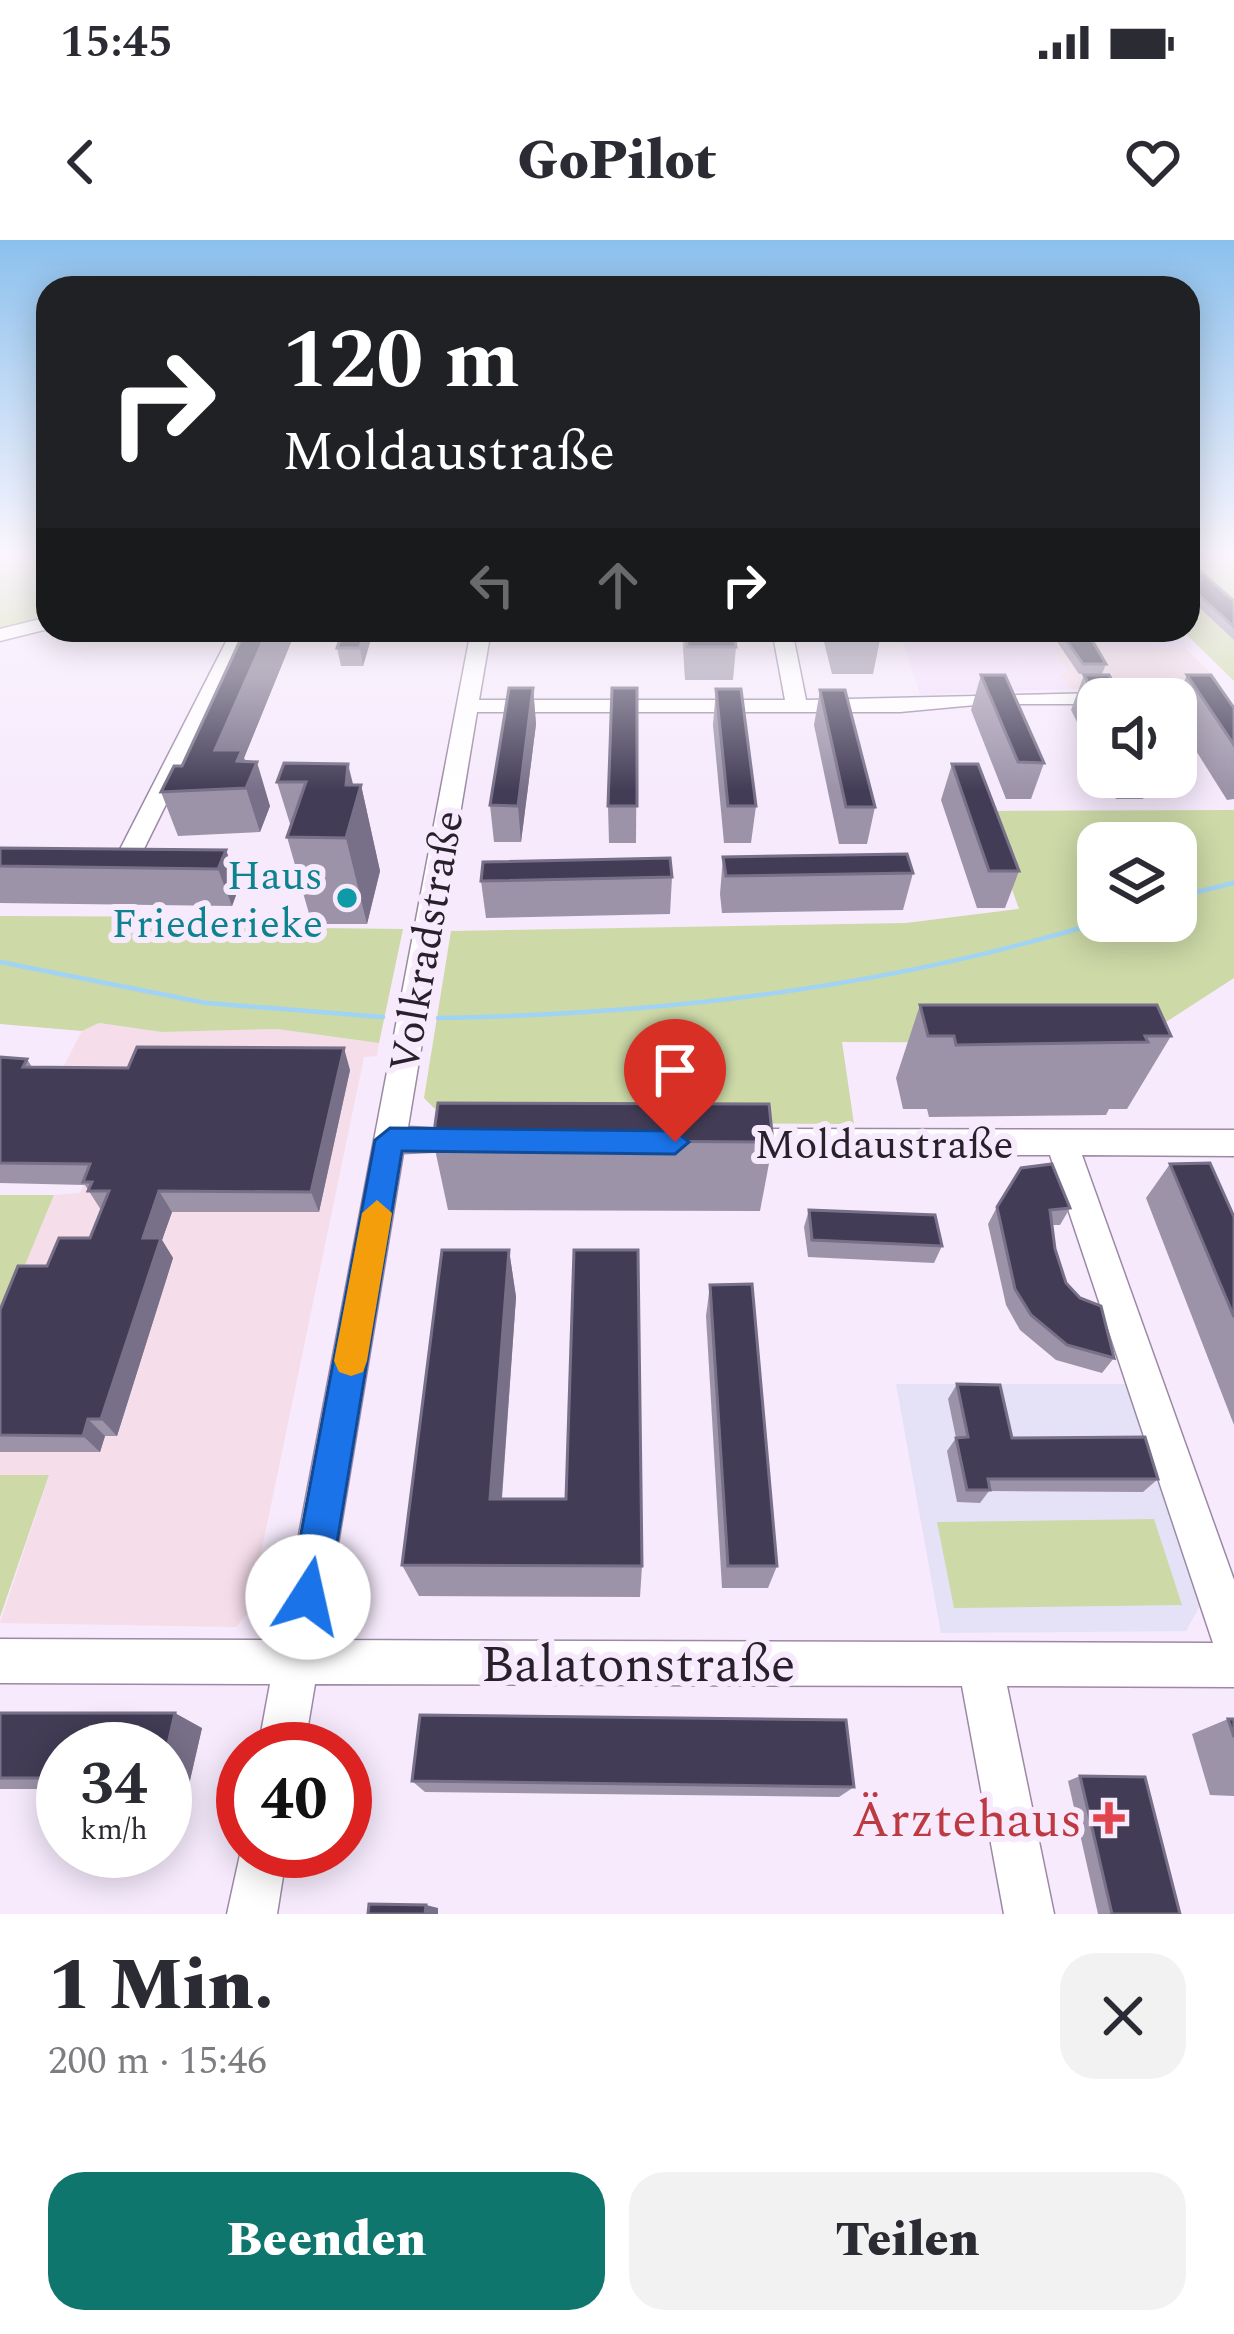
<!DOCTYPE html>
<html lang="de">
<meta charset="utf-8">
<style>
:root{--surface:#fff;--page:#f2f2f3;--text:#2b2b33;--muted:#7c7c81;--accent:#0f766e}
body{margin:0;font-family:Spectral,serif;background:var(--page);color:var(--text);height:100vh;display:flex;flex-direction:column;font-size:45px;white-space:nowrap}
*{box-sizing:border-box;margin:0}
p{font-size:39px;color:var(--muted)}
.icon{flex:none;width:66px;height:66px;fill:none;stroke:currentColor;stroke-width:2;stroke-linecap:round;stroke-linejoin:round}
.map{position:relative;height:1674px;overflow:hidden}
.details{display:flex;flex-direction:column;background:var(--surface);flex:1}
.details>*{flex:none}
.hud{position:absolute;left:36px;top:36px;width:1164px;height:366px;border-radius:36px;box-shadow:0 6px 30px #0003;background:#202124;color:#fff;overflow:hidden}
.fabs{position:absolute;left:1077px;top:438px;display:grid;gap:24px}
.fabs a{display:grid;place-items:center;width:120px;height:120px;border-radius:24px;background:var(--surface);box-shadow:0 6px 30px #0003;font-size:60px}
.speed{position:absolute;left:36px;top:1482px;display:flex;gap:24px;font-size:60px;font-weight:700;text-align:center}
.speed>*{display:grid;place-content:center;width:156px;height:156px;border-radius:50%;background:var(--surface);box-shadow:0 6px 30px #0003;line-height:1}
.speed small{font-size:30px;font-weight:400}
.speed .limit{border:18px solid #d22;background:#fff;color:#111}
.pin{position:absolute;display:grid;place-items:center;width:102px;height:102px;color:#fff;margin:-123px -51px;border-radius:50% 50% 50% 0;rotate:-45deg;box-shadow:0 0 12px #0007}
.pin .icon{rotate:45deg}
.me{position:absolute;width:132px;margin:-66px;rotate:10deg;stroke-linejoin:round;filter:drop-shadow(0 0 9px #0008)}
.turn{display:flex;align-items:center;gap:42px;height:252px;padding:0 48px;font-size:54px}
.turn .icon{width:156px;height:156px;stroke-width:2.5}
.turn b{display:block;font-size:84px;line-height:102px}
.lanes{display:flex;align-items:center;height:114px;padding:0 48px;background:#0003;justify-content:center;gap:60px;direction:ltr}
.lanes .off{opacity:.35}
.round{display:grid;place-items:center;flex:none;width:126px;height:126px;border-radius:36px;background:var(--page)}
.head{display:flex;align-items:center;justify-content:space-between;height:204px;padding:0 48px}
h1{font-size:72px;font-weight:800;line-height:90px}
.cta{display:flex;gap:24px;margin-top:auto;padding:24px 48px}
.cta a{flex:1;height:138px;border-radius:36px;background:var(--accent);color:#fff;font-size:48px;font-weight:800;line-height:138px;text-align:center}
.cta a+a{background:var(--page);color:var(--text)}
.status{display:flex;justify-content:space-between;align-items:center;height:84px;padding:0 60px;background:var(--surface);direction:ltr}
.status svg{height:33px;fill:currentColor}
header{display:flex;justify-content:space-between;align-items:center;height:156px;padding:0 48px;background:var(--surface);font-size:54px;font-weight:800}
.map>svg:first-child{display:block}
.commercial{fill:#f5dde9}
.built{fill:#f3dffc}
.education{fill:#e5e2f8}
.green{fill:#cdd9a7;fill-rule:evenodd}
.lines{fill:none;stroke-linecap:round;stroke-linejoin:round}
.stream{stroke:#a1d3f5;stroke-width:4.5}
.minor-casing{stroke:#9c89a5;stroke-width:3}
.minor{fill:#fff;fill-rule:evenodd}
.wall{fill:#9c93a9}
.shaded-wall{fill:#787088}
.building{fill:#423c56;stroke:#787088;stroke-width:3}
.route{fill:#1a73e8;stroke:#114b97;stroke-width:3}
.slow{fill:#f59e0b}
.culture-dot{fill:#0f9aa8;stroke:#f6eafc;stroke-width:4.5}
.health-dot{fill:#e0444e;stroke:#f6eafc;stroke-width:4.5}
.labels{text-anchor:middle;stroke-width:12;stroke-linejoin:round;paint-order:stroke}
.culture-label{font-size:42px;fill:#0d838f;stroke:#f6eafc;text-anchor:end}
.street-label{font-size:42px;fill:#28202b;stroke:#f6eafc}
.near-street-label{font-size:51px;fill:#28202b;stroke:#f6eafc}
.near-health-label{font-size:51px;fill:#be3a42;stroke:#f6eafc;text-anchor:end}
</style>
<div class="status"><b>15:45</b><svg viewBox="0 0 49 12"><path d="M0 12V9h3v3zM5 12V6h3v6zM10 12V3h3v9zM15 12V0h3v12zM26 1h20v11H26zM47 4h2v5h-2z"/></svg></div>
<header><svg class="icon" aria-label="back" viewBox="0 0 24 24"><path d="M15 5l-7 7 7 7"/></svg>GoPilot<svg class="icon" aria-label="heart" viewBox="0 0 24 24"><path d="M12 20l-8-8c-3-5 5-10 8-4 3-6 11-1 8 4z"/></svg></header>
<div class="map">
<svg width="1234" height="1674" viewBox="0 0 1234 1674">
<rect width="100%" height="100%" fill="#f6eafc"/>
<g class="commercial">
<path d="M1054 408H1185L1217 439H1153L1146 449H1071L1060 435 1067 432Z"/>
<path d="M99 783 162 792 277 789 379 803 377 816 364 817 249 1371 236 1387 0 1383 49 1236 0 1235V1085L54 955 80 953 125 841H56L82 791Z"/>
</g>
<path class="built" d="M899 390H1173L1191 408H1055L1066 432 1060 436 1071 449 920 455Z"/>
<path class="education" d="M896 1144H1130L1203 1360 1186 1391 941 1393Z"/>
<g class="green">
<path d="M0 316H48V375L0 388Z"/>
<path d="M1188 316H1234V441L1182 390H1188Z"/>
<path d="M1234 570V738L1146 795 1080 803 842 802 854 884 655 883 638 868H434L424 858 451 691 906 683 1019 669 984 571ZM1098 603H1176V681H1098Z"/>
<path d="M0 676 239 677 237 687 403 689 379 803 277 789 162 792 99 783 82 791 0 784Z"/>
<path d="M0 955H54L0 1085Z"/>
<path d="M0 1235H49L0 1377Z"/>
<path d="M1154 1279 1182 1365 954 1368 937 1282Z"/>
</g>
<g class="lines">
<g class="stream">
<path d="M1176 657 1234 643"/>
<path d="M0 722 206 763 383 777"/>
<path d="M438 778C666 774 885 748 1104 681"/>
</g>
<defs>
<g id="minor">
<path d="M48 377V389L0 401V389Z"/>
<path d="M232 390H252L135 627 132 633H114L111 627Z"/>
<path d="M471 390H491L479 460H785L772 390H792L806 460 1187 451 1197 457 1187 463 1098 459V464H986L900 472H477L408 887 483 891 488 900 483 909 403 913 322 1400 1213 1403 1050 915H736L725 911 720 902 725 893 736 889 1234 890V916L1082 915 1234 1340V1447L1007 1446 1054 1674H1004L962 1446 315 1444 304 1509H258L270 1444 0 1443V1399L279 1400Z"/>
<path d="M243 1601V1611H287L277 1674H227Z"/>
</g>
</defs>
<use href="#minor" class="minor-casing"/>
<use href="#minor" class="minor"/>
</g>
<g class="wall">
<path d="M1188 320 1234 361V400L1188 357Z"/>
<path d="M245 390H296L244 518 270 566 260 592 178 596 161 552 182 526Z"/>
<path d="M523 390H545L544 393H524Z"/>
<path d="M598 390H757V397H735L736 407 733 440H685L682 393H598Z"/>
<path d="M821 390H882L873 434H832Z"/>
<path d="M904 390H934V393H905Z"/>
<path d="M1049 390H1136L1133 398H1090L1106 424 1102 434H1079Z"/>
<path d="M371 399 363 426H341L337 408Z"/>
<path d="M981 435 1044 523 1031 559H1006L971 470Z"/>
<path d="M1084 435 1098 459V524L1071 470Z"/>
<path d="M1187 435 1234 468V559L1227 560 1176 479V459Z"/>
<path d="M533 448 536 484 521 602H494L490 565Z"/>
<path d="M637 448 636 603H609L608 566Z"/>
<path d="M716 449 756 566 751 603H724L713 485Z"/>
<path d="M820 450 875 567 867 604H839L814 485Z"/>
<path d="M284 523 353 545H361L380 631 367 684H312L287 597 291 587 277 542Z"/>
<path d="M952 524 1019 631 1005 668H977L941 560Z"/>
<path d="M1105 537H1153L1143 559H1116Z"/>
<path d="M0 608 226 610 239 647 232 666 0 663Z"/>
<path d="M723 617 913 633 903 670 722 673 720 654Z"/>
<path d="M672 637 670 674 486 678 481 641Z"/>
<path d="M920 765 1171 796 1127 869H1109L1106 875 929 877 927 869H903L896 838Z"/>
<path d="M0 817 27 819 32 827 350 830 319 972H172L162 1000 173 1018 117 1196H105L100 1212H0V1070L47 1026 90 998 101 970 85 945 0 943Z"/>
<path d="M433 900 773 902 760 971 448 970Z"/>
<path d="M1170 924 1234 977V1185L1146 958Z"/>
<path d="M997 967 1070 968 1060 985H1052L1055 1009 1066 1043 1114 1118 1102 1133 1056 1120 1020 1090 1006 1065 988 984Z"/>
<path d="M809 970 942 1006 934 1023 808 1017 804 987Z"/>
<path d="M509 1010 516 1057 502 1259H566L642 1326 640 1357 419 1356 402 1325Z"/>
<path d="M710 1045 777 1326 768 1348H722L706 1076Z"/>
<path d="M957 1144 1012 1198 1158 1239 1143 1252 989 1251 980 1263 957 1262 947 1211 956 1198 948 1159Z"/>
<path d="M0 1473 202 1488 188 1549H165V1509H63V1549H0Z"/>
<path d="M1228 1479H1234V1556L1210 1555 1192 1494Z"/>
<path d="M1080 1536 1180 1674H1098L1068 1541Z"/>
<path d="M412 1541 854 1547 839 1557 425 1552Z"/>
</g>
<g class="shaded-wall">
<path d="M268 390H296L244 518 250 538 257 522 270 566 260 592 246 548 215 510Z"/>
<path d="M365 390H369L371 399 363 426 360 408Z"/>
<path d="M533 448 536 484 521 602 518 566Z"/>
<path d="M348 524 357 560 361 545 380 631 367 684 346 598Z"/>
<path d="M226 610 239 647 232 666 218 629Z"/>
<path d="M344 808 350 830 319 972 311 952Z"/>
<path d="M159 951 172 972 162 1000 173 1018 117 1196 101 1179 143 998Z"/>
<path d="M509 1010 516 1057 499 1294 490 1259Z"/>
<path d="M88 1179 105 1196 100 1212 83 1196Z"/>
<path d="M175 1473 202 1488 188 1549 165 1540V1517Z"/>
<path d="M426 1665 438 1668V1674H425Z"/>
</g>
<g class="building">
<path d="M1188 320 1234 361V387L1188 345Z"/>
<path d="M245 390H268L215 510H242L237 521 257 522 246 548 161 552 174 526H182Z"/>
<path d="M343 390H365L360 408H337Z"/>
<path d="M686 390H734L736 407H687Z"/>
<path d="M1059 390H1086L1106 424H1083Z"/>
<path d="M981 435H1005L1044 523 1018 522Z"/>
<path d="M1084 435H1109L1123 459H1098V461Z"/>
<path d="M1187 435H1211L1234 468V505Z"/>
<path d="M509 448H533L518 566 490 565Z"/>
<path d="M612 448H637V566H608Z"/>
<path d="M716 449H741L756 566H728Z"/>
<path d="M820 450H845L875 567H846Z"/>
<path d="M284 523 348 524 346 545H361L346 598 287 597 306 542H277Z"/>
<path d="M952 524H978L1019 631H989Z"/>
<path d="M0 608 226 610 218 629 0 626Z"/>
<path d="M907 614 913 633 726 636 723 617Z"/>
<path d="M670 618 672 637 481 641 483 622Z"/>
<path d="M920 765H1157L1171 796H1145L1148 802 956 805 954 796H928Z"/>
<path d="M137 807 344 808 311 952 159 951 143 998H161L101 1179H88L83 1196 0 1195V1070L18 1026H47L59 998H90L109 951H88L92 942H83L90 924 0 923V817L27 819 23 827 128 828Z"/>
<path d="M438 863 769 864 773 902 433 900Z"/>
<path d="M1210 923 1234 977V1077L1170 924Z"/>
<path d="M1052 924 1070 968 1050 970 1055 1009 1066 1043 1080 1058 1101 1066 1114 1118 1067 1105 1031 1075 1015 1049 997 967 1021 928Z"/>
<path d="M809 970 935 975 942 1006 812 1000Z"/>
<path d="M442 1010H509L490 1259H566L574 1010H638L642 1326 402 1325Z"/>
<path d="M752 1044 777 1326H728L710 1045Z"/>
<path d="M957 1144 1000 1145 1012 1198 1145 1197 1158 1239H988L990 1250H967L956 1198 968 1197Z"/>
<path d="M0 1473H175L165 1517V1509H63V1538H0Z"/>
<path d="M420 1475 846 1480 854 1547 412 1541Z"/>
<path d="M1228 1479H1234V1497Z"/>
<path d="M1080 1536 1145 1537 1180 1674H1112Z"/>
<path d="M369 1664 426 1665 425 1674H368Z"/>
</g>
<linearGradient id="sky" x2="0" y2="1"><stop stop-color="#8bc0ed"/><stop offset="0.57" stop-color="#fbf6fe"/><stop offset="1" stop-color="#fbf6fe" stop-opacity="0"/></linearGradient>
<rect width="1234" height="551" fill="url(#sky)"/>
<path class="route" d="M390 888 675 891 689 902 675 914 402 911 328 1357 322 1370 308 1376 295 1370 289 1357 375 900Z"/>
<path class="slow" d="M377 960 392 973 367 1121 363 1132 351 1136 339 1132 334 1121 362 973Z"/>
<circle class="culture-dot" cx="347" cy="658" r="12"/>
<path class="health-dot" d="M1103 1560h12v12h12v12h-12v12h-12v-12h-12v-12h12z"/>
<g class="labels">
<g class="culture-label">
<text x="323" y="649">Haus<tspan x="323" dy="48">Friederieke</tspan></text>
</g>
<g class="street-label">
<text transform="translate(425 701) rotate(-80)" y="15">Volkradstraße</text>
<text x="884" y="918">Moldaustraße</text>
</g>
<g class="near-street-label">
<text x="638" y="1441">Balatonstraße</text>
</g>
<g class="near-health-label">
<text x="1082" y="1596">Ärztehaus</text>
</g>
</g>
</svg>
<div class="fabs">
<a><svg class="icon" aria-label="sound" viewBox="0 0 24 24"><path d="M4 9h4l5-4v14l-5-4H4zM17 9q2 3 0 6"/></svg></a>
<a><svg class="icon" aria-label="layers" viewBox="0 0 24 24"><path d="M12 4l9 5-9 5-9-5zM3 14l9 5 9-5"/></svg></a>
</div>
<div class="speed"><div>34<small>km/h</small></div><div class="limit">40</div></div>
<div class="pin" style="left:675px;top:902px;background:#d93025"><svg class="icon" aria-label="arrive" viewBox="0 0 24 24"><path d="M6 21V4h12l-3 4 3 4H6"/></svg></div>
<svg class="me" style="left:308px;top:1357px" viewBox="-20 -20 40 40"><circle r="19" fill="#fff"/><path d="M0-13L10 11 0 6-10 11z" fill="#1a73e8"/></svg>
<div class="hud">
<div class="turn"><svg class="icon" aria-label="right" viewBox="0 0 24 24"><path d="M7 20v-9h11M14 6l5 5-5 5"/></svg><div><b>120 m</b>Moldaustraße</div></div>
<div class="lanes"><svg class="icon off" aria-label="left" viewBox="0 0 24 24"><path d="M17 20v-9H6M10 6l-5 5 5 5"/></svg><svg class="icon off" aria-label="ahead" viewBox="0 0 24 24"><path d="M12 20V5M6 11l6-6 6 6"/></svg><svg class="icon" aria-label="right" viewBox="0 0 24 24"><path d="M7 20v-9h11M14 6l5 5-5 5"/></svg></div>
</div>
</div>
<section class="details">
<div class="head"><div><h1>1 Min.</h1><p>200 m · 15:46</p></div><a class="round"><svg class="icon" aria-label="close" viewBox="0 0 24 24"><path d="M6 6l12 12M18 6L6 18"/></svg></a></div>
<div class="cta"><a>Beenden</a><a>Teilen</a></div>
</section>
